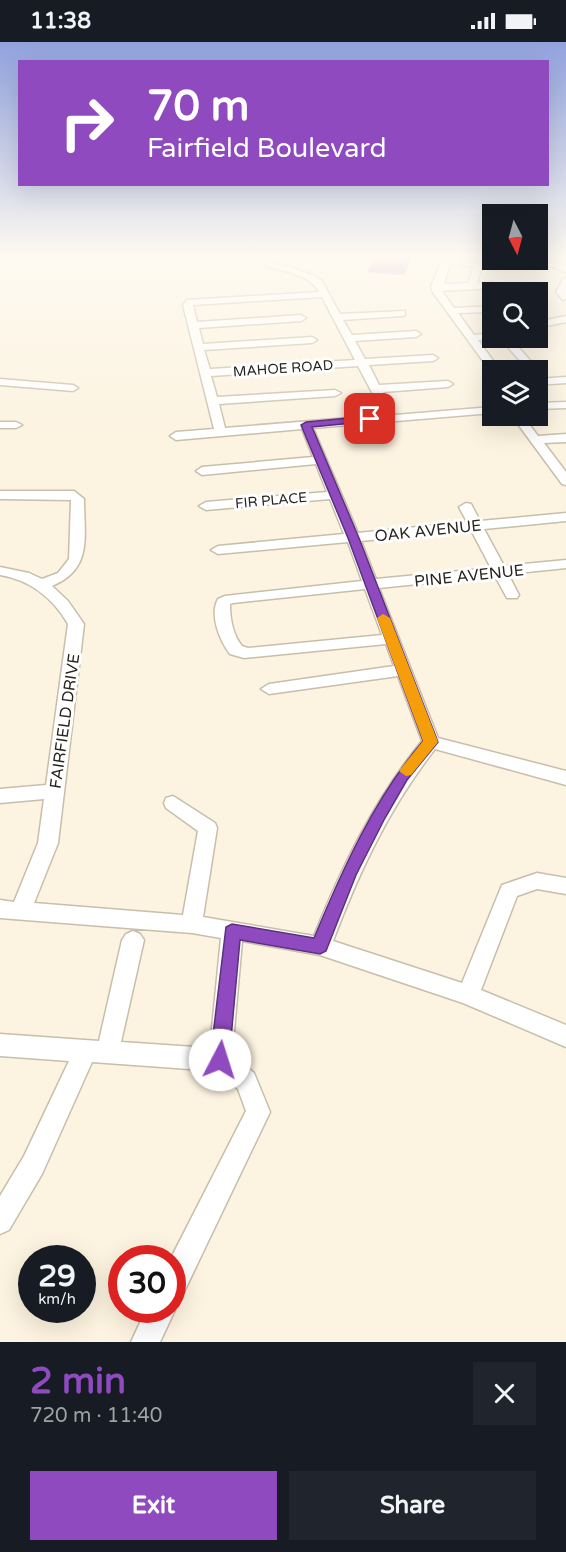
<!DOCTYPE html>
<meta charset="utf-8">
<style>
:root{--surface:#171b24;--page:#20242c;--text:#f1f3f6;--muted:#9ea1a6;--accent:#8f4abf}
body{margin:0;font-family:"Varela Round",sans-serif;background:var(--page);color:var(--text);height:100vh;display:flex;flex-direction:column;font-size:22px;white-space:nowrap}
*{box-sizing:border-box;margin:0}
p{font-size:20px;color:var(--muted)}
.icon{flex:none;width:33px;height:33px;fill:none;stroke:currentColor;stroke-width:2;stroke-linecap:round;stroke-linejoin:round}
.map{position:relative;height:1300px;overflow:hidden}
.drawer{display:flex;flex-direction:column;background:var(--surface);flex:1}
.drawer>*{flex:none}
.hud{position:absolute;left:18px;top:18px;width:531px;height:126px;border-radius:0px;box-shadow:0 6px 24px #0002;background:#8f4abf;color:#fff;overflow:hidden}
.needle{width:39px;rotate:174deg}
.buttons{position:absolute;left:482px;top:162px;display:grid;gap:12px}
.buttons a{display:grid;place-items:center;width:66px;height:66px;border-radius:0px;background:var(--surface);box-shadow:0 6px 24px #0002;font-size:30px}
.speed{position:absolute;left:18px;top:1203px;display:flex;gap:12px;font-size:30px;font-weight:700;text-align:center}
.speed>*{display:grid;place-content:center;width:78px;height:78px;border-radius:50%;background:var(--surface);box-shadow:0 6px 24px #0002;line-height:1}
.speed small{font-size:15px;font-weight:400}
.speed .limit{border:9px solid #d22;background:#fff;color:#111}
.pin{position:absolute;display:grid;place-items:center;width:51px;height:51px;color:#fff;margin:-26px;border-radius:12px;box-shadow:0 3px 9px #0006}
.me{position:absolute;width:66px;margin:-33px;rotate:5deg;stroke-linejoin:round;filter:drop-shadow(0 0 4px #0008)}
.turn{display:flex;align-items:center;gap:21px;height:126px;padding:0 30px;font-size:27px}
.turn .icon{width:78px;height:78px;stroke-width:2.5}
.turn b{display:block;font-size:42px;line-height:51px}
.round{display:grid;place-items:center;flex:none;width:63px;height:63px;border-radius:0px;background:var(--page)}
.overview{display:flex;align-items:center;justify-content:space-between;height:102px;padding:0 30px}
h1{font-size:36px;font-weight:800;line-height:45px;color:var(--accent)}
.action{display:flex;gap:12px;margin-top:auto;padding:12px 30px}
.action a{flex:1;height:69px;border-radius:0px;background:var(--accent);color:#fff;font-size:24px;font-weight:800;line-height:69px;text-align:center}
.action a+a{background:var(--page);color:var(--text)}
.status{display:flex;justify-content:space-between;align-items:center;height:42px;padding:0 30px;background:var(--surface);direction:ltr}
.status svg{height:16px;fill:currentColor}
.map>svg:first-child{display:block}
.water{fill:#af88cf}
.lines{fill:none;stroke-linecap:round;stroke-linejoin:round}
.minor-casing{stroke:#c7beac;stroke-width:3}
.minor{fill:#fff;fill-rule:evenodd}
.route{fill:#8f4abf;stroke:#5d307c;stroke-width:1.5}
.slow{fill:#f59e0b}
.labels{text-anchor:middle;stroke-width:6;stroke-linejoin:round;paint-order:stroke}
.far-street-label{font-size:14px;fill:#28241e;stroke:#fff}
.street-label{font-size:16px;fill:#28241e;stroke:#fff}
</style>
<div class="status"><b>11:38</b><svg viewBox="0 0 49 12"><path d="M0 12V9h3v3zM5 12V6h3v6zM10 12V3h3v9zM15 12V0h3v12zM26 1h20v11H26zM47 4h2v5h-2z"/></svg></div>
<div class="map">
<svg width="566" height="1300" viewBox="0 0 566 1300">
<rect width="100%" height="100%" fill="#fcf3e0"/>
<path class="water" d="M375 215H412L404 233 367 230Z"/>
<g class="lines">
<defs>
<g id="minor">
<path d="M105 215H113V216L109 219Z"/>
<path d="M262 215H270L273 220 313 233 322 239 340 272 405 269V273L402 274 343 278 352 293 416 289 421 292 416 295 355 299 365 317 433 313 438 316 433 319 369 323 379 343 448 339 453 342 448 345 383 350 395 373 492 365V371L313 386 358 491 467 480 459 465 466 461 471 462 480 479 566 471V479L484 487 504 524 566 518V526L508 532 519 553 517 556H507L495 534 379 546 438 696 566 729V743L435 707C389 766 359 830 333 899L462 941 502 843 537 831 566 836V852L537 847 517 854 481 948 566 983V1005L463 961 320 913 242 899 232 1012 254 1031 270 1070 182 1254 172 1257 171 1216 246 1069 238 1047 217 1029 92 1020 42 1132 9 1188 0 1192V1154L24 1114 69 1019 0 1014V992L99 999 122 898 126 892 133 889 140 892 144 898 121 1000 210 1006 221 896 192 891 0 876V858L14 860 38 801 44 757 0 761V747L46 743 68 582C53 556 30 538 0 533V525L29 531 42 537 58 531 69 517 71 458 0 457V449H74L84 457C84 495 93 527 52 544L68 559 84 582 58 801 34 861 183 873 198 789 166 766 164 761 166 756 173 754 215 781 217 786 203 875 314 894C342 824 374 758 422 699L398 634 269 652 261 647 269 642 394 624 386 602 244 616 230 612C220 599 209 573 218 557L225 554 362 539 348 500 218 512 211 508 218 504 344 492 330 457 206 468 199 464 206 460 327 450 316 422 202 433 196 429 202 425 313 415 302 387 176 398 170 394 176 390 214 387 183 263 187 258 319 250C310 232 283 229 266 224ZM322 255 355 318 210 327 204 308 312 301 317 298 312 295 203 302 199 286 301 279 306 276 301 273 197 280 193 263ZM358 324 384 373 225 386 219 362 335 354 341 351 335 348 217 355 211 334ZM471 488 491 526 376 537 361 499ZM365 547 382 593 248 606 242 604C233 593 230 577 230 562L233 561Z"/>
<path d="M443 215 480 221 482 225 477 241 492 240 497 243 492 246 442 249 454 266 492 264V270L458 271 474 293 492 291V296H496L478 298 500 328 491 330 432 249 431 245ZM450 221 474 225 468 241 444 242Z"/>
<path d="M537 215 566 224V230L536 218Z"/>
<path d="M566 236V257L563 258 556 250 563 237Z"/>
<path d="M566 274V280L537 286V280Z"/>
<path d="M500 296H510L537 326 538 328 537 330 528 328Z"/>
<path d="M566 335V341L537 343V337Z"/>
<path d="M0 337 73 343 78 346 73 349 0 343Z"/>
<path d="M566 360V366L537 367V361Z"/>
<path d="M512 374H523L538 394 566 392V400L544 401 566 430V443L562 442Z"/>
<path d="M0 380H16L22 383 16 386H0Z"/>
<path d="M172 1262 175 1268 160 1300H131L146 1268H172Z"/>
</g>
</defs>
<use href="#minor" class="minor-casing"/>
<use href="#minor" class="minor"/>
</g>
<linearGradient id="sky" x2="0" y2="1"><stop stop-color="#91a2de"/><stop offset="0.54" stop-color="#fefaf1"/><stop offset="1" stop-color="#fefaf1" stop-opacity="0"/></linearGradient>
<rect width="566" height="397" fill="url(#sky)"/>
<path class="route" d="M370 374 373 375V379L312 385 359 496 438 700 407 738 385 776 356 833 326 909 320 912 240 898 229 1018 227 1025 220 1027 213 1025 210 1018 226 885 232 882 314 896C343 826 374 757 423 699L348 496 301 383 306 380Z"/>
<path class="slow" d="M383 572 390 576 438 700 411 733 406 734 399 729 423 699 377 576Z"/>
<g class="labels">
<g class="far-street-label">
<text transform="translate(283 326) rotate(-4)" y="5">MAHOE ROAD</text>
<text transform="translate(271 458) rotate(-5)" y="5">FIR PLACE</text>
</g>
<g class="street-label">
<text transform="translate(428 488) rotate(-6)" y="6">OAK AVENUE</text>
<text transform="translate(469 533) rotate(-6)" y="6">PINE AVENUE</text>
<text transform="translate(64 679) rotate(-82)" y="6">FAIRFIELD DRIVE</text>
</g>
</g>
</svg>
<div class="buttons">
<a><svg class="needle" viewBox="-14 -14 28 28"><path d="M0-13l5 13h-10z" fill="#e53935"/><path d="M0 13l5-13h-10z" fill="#9ea1a6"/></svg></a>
<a><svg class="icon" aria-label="search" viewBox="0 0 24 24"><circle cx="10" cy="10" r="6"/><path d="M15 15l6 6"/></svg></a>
<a><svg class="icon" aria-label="layers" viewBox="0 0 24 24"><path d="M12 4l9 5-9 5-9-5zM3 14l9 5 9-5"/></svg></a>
</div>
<div class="speed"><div>29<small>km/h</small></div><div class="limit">30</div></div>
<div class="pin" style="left:370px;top:377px;background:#d93025"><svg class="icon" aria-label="arrive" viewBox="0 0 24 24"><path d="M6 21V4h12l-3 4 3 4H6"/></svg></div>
<svg class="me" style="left:220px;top:1018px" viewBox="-20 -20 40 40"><circle r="19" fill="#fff"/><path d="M0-13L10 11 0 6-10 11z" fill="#8f4abf"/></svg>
<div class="hud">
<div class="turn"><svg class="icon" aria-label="right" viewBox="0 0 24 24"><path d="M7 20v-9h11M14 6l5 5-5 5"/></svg><div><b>70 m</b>Fairfield Boulevard</div></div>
</div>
</div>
<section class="drawer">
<div class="overview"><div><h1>2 min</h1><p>720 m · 11:40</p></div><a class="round"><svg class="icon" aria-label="close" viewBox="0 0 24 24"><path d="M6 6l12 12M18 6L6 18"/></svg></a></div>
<div class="action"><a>Exit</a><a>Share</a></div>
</section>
